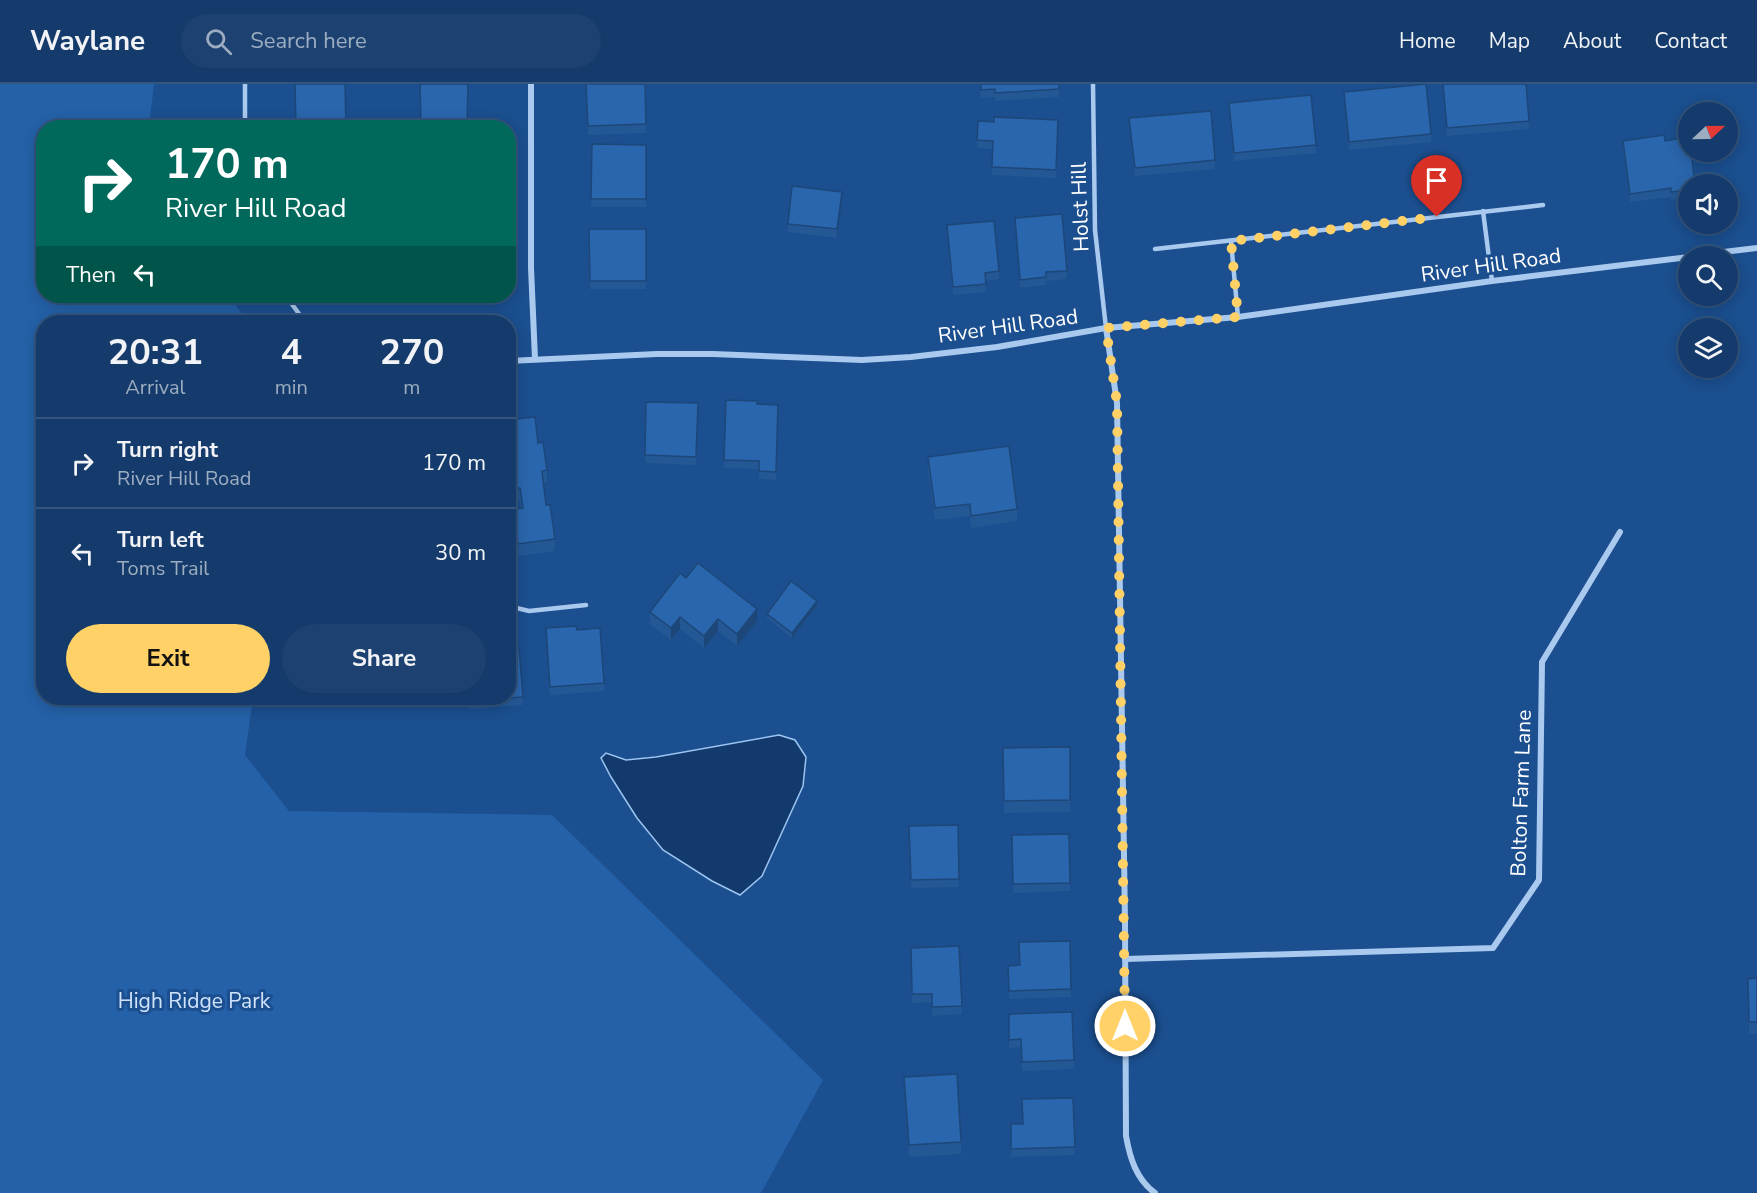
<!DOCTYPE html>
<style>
:root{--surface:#143b6b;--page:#1d4271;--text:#f1f3f6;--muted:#9dadc1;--line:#33557e;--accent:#ffd166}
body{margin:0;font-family:"Nunito Sans",sans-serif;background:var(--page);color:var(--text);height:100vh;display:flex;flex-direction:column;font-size:22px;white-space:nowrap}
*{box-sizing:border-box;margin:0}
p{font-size:20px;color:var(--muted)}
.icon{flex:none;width:33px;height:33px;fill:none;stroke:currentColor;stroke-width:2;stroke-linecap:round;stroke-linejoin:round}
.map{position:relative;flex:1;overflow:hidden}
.panel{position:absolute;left:36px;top:231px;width:480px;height:390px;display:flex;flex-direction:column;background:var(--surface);border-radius:24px;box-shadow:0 3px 15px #0003,0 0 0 2px var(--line)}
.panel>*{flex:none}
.guide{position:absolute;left:36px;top:36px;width:480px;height:183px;border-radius:24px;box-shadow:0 3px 15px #0003,0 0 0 2px var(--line);background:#00695c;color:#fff;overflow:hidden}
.needle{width:39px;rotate:68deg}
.controls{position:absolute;left:1678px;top:18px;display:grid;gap:12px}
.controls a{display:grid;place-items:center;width:60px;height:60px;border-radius:50%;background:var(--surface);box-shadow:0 3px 15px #0003,0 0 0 2px var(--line);font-size:30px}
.pin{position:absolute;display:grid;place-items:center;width:51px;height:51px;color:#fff;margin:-62px -26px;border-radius:50% 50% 50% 0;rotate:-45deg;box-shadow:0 0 6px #0007}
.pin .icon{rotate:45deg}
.me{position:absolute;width:66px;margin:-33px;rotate:0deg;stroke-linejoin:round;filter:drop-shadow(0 0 4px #0008)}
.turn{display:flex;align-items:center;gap:21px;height:126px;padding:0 30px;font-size:27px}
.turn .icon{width:78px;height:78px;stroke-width:2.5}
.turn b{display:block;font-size:42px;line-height:51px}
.then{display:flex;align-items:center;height:57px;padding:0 30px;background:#0003;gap:12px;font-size:22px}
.eta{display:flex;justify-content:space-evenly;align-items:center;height:102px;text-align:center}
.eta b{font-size:36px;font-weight:700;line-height:42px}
.button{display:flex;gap:12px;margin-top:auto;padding:12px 30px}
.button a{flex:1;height:69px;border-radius:36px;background:var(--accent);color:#111;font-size:24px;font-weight:700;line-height:69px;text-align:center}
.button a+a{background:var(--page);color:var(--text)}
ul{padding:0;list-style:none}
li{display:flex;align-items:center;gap:18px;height:90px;padding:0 30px;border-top:2px solid var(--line)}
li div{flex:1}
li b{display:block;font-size:22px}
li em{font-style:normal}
header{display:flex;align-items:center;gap:36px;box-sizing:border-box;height:84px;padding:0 30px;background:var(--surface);border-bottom:2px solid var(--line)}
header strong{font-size:28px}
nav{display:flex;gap:33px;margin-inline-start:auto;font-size:21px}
.search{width:420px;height:54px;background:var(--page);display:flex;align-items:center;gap:15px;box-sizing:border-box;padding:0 21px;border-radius:33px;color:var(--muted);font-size:22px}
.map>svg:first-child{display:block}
.green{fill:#2461a8}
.water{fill:#123a6d;stroke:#9cc4f0;stroke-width:1.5}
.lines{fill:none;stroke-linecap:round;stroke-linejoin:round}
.lane{stroke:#a9c9ee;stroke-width:4.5}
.street{stroke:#a9c9ee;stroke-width:6}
.wall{fill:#245895}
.shaded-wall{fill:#1d4779}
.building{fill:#2a66ad;stroke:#1d4779;stroke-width:1.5}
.route{stroke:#ffd166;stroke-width:10;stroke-dasharray:0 18}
.labels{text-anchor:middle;stroke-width:6;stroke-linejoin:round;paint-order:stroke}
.street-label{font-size:21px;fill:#fff;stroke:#1b4f8f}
.park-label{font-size:21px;fill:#cfe3fa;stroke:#1b4f8f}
</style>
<header>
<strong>Waylane</strong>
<div class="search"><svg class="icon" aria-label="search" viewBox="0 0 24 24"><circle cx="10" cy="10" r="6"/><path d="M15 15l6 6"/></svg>Search here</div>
<nav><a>Home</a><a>Map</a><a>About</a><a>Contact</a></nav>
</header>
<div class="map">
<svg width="1757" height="1109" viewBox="0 0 1757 1109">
<rect width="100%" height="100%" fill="#1b4f8f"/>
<path class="green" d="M0 0H154L149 43 44 44V212H229L248 238H44V614H253L245 671 289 727 552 731 823 996 761 1109H0Z"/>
<path class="water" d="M779 651 795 656 806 673 803 702 762 792 740 811 712 797 663 766 637 734 611 693 601 674 606 669 626 676 656 673Z"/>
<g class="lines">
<g class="lane">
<path d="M245 0V44"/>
<path d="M1093 0 1095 146 1106 244"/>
<path d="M1483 127 1492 197"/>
<path d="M1231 157 1238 233"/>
<path d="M1155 165 1543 121"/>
<path d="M286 212 305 238"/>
<path d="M508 522 529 527 586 521"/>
</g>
<g class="street">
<path d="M531 0V184L535 275"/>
<path d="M1690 172 1757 164"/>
<path d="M1106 244 1117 319 1125 836 1126 1052C1130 1074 1136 1095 1155 1109"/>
<path d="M508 277 657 270H713L862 276 911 273 997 263 1106 244 1238 233 1492 197 1689 173"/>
<path d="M1125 875 1493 864 1539 796 1542 578 1620 448"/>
</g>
</g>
<g class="wall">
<path d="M420 0H468L467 44H421Z"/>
<path d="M586 0H645L646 49 588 51Z"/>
<path d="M981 0H1059V13L995 17V13L981 14Z"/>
<path d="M1443 0H1526L1529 45 1447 52Z"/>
<path d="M1344 8 1431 50V58L1349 66Z"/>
<path d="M1229 19 1316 61V69L1234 77Z"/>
<path d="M1129 34 1215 76V85L1135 92Z"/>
<path d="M1058 36 1056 94 992 91V65L977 64V56L994 38Z"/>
<path d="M1623 57H1665L1689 100V114L1671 116V113L1630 118 1623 65Z"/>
<path d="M592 60 646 61V123H591Z"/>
<path d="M842 116 837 154 788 148V140Z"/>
<path d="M1015 134 1067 187V195L1046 197V201L1020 204Z"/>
<path d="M947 141 999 187V195L985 197 986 208 953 211Z"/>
<path d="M589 145H646V205H590Z"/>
<path d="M726 316 757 320 778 321 776 396 759 395V385L724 384Z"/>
<path d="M646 318 698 319 696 381 645 379Z"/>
<path d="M508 336 538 359 547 386V398L543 399 546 421 555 455V467L518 472 514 437V425L521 424 520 416 508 417Z"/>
<path d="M928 373 1017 425V437L971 444 970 432 935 436 928 385Z"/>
<path d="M686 494 757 537 737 562 718 547 704 564 680 545 671 556 650 540V528Z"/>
<path d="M817 521 792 554 767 534V530Z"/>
<path d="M546 544 577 546 604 599V607L550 611Z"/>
<path d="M523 613V621L469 625 468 614Z"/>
<path d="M306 614H357V617L307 620Z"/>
<path d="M401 614H419L402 615Z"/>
<path d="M1070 663V728L1004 729 1003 664Z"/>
<path d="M958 741 959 803 911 804 909 742Z"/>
<path d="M1069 750 1070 807 1013 809 1012 751Z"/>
<path d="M1070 857 1071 913 1009 915 1008 882 1020 881Z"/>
<path d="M959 862 962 930 932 932V918L912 919 911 864Z"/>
<path d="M1757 894V950H1749L1748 895Z"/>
<path d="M1072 928 1074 985 1022 987 1021 963 1009 964V930Z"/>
<path d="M904 993 961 1058V1070L909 1073Z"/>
<path d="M1073 1014 1075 1071 1011 1073V1040H1023Z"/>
</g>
<g class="shaded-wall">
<path d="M842 108V116L837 154V145Z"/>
<path d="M817 517V521L792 554V549Z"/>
<path d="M757 525V537L737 562V550Z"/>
<path d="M680 533V545L671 556V544Z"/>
<path d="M718 535V547L704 564V552Z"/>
</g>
<g class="building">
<path d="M295 0H345L346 44H296Z"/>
<path d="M420 0H468L467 38H421Z"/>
<path d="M586 0H645L646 40 588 42Z"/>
<path d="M981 0H1059V5L995 9V5L981 6Z"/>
<path d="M1426 0 1431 50 1349 58 1344 8Z"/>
<path d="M1443 0H1526L1529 37 1447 44Z"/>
<path d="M1311 11 1316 61 1234 69 1229 19Z"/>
<path d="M1211 27 1215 76 1135 84 1129 34Z"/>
<path d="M994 33 1058 36 1056 86 992 83 993 57 977 56 978 37 994 38Z"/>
<path d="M1664 51 1665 57 1689 53V68H1691L1695 100H1689V106L1671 108V104L1630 110 1623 57Z"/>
<path d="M592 60 646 61V115H591Z"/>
<path d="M792 102 842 108 837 145 788 140Z"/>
<path d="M1062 130 1067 187 1046 188V193L1020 196 1015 134Z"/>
<path d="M994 137 999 187 985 189 986 200 953 203 947 141Z"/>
<path d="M589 145H646V197H590Z"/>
<path d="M726 316 757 317V320L778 321 776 388 759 387V377L724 376Z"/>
<path d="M646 318 698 319 696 373 645 371Z"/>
<path d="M535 333 538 359 543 358 547 386 542 387 546 421H550L555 455 518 460 514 425 523 424 520 404 508 405V336Z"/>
<path d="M1009 362 1017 425 971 432 970 420 935 424 928 373Z"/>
<path d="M698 479 757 525 737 550 718 535 704 552 680 533 671 544 650 528 680 489 686 494Z"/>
<path d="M791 497 817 517 792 549 767 530Z"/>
<path d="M576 542 577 546 600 544 604 599 550 603 546 544Z"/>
<path d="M519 564 523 613 469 617V614H508V565Z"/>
<path d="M1070 663V716L1004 717 1003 664Z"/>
<path d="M958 741 959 795 911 796 909 742Z"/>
<path d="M1069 750 1070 799 1013 800 1012 751Z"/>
<path d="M1070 857 1071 905 1009 907 1008 882 1020 881 1019 858Z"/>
<path d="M959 862 962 922 932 923V910H912L911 864Z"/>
<path d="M1757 894V938H1749L1748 895Z"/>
<path d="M1072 928 1074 976 1022 978 1021 955 1009 956V930Z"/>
<path d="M957 990 961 1058 909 1061 904 993Z"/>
<path d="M1073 1014 1075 1063 1011 1065V1040H1023L1022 1015Z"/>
</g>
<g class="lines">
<path class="route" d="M1125 942 1117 319 1106 244 1238 233 1231 157 1437 133"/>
</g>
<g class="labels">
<g class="street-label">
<text transform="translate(1080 123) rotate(-92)" y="7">Holst Hill</text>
<text transform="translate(1491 181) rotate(-8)" y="7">River Hill Road</text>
<text transform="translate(1008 242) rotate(-8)" y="7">River Hill Road</text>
<text transform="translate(1521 709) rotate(-88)" y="7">Bolton Farm Lane</text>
</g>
<g class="park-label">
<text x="194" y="924">High Ridge Park</text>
</g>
</g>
</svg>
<div class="controls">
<a><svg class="needle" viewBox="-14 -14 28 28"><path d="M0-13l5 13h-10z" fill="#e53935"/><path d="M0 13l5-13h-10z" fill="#9dadc1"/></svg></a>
<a><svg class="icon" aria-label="sound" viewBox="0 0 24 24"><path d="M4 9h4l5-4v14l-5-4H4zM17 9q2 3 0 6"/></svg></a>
<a><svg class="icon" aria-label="search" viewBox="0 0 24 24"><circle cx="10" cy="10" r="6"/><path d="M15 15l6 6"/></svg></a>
<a><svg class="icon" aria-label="layers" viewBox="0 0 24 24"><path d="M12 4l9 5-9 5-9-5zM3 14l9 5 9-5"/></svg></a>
</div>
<div class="pin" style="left:1437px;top:133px;background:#d93025"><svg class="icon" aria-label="arrive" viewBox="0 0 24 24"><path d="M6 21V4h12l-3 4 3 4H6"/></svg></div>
<svg class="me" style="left:1125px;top:942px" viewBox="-20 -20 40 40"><circle r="17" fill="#ffd166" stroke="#fff" stroke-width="3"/><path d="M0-11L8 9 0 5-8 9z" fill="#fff"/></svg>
<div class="guide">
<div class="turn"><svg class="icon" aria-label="right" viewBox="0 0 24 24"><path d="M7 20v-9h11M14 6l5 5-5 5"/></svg><div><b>170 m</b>River Hill Road</div></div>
<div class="then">Then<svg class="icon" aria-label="left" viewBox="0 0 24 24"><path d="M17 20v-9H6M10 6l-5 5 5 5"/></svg></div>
</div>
<section class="panel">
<div class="eta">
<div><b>20:31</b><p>Arrival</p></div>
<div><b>4</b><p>min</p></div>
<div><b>270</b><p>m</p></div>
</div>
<ul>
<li><svg class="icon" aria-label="right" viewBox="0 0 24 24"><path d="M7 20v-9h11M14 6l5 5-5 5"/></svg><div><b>Turn right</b><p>River Hill Road</p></div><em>170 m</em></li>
<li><svg class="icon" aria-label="left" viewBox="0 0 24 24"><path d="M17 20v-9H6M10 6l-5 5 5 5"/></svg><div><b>Turn left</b><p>Toms Trail</p></div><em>30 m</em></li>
</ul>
<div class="button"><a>Exit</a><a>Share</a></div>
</section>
</div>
